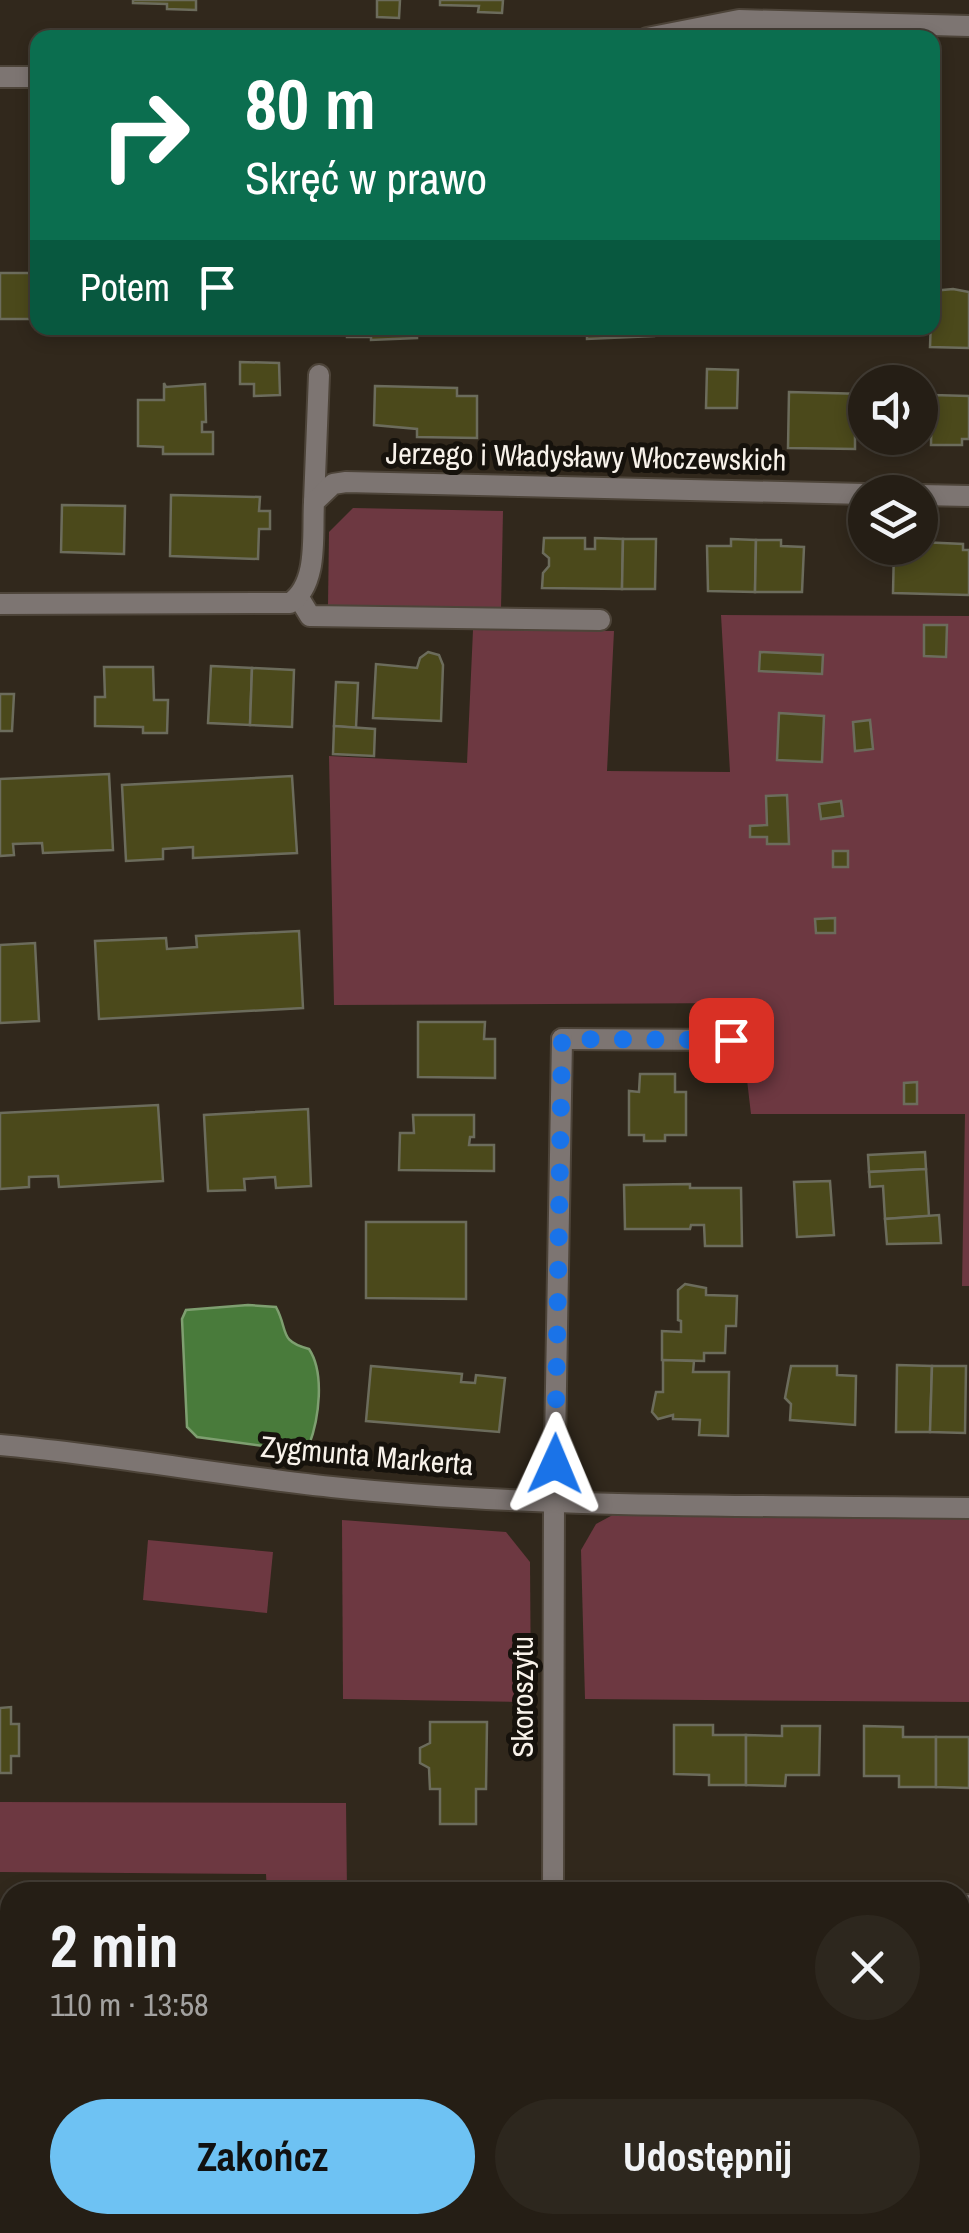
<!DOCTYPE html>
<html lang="pl">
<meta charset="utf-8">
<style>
:root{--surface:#251e15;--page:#2d271e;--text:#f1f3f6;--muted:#a3a2a0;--line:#423c34;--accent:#6ec2f3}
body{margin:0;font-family:"Archivo Narrow",sans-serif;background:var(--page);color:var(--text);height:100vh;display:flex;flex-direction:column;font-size:38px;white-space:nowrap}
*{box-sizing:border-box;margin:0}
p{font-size:32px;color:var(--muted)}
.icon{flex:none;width:55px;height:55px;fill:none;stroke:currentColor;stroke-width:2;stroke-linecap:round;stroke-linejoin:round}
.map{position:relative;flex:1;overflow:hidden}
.side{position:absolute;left:0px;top:1882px;width:970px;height:352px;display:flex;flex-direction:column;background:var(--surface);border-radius:30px 30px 0 0;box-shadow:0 5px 15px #0003,0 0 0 2px var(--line)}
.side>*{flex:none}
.banner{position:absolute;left:30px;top:30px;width:910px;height:305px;border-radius:20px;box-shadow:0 5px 15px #0003,0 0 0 2px var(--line);background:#0b6e4f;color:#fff;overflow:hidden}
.fabs{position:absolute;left:848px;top:365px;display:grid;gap:20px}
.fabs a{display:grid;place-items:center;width:90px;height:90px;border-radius:50%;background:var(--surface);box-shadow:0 5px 15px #0003,0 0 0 2px var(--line);font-size:50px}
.pin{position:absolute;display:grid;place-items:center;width:85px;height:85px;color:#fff;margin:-42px;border-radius:20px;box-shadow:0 5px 15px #0006}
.me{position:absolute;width:110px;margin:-55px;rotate:1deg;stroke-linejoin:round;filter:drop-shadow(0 0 8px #0008)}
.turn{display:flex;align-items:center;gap:35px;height:210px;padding:0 50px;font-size:45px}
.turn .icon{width:130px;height:130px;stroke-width:2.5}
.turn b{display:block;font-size:70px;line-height:85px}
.then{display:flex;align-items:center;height:95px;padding:0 50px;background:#0003;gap:20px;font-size:38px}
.round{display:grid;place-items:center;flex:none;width:105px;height:105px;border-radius:52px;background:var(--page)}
.headline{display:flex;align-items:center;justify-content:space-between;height:170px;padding:0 50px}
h1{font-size:60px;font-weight:700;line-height:75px}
.cta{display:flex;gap:20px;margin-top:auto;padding:20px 50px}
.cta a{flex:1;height:115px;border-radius:60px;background:var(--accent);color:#111;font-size:40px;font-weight:700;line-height:115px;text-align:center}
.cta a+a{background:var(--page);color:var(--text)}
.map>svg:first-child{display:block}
.green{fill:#6d3841}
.water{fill:#497b3b;stroke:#7e9f70;stroke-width:2.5}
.building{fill:#4b491b;stroke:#6c6c5c;stroke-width:2.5}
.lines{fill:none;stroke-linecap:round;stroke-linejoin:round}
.lane-casing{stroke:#4d4439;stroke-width:24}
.street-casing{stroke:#4d4439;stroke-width:24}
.lane{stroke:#7d7572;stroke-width:20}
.street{stroke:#7d7572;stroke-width:20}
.route{stroke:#1a73e8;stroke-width:18;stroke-dasharray:0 32.4}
.labels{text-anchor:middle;stroke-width:10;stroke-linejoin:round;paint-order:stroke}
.street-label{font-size:30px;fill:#f8f2ea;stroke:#16120c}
</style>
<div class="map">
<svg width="969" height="2233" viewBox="0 0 969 2233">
<rect width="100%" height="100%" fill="#31281c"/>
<g class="green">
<path d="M353 508 503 511 501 609 328 606 329 532Z"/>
<path d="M721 615 969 616V1286H962L965 1114H751L738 1003 334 1005 329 756 467 763 473 630 614 631 607 771 730 772Z"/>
<path d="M620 1511 969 1517V1702L585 1699 581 1550 596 1524Z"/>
<path d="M342 1520 506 1532 530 1562 531 1702 343 1699Z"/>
<path d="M148 1540 273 1552 267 1613 143 1600Z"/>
<path d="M0 1802 346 1803 347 1892H267L266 1874 0 1872Z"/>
<rect x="960" y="1934" width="9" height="180"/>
<path d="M10 2107V2211L0 2204V2108Z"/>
</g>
<path class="water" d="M248 1305 276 1307C289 1331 278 1341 309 1349 325 1373 319 1419 309 1445L286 1449 197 1437 187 1427 182 1319 186 1310Z"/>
<g class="building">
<path d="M133 0H196V10L167 9V4L133 3Z"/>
<path d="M377 0H400L399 18 377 17Z"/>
<path d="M440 0H503L502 13 478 12 479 6 440 5Z"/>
<path d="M0 273H33L34 319H0Z"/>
<path d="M953 289 969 292V348L930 347 932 291Z"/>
<path d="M313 328H417V338L371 340V337H347V334H313Z"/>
<path d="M587 328H654V336L587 339Z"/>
<path d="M240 362 279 363 280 395 254 396V384H240Z"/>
<path d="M707 369 738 370 737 408H706Z"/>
<path d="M164 383 166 387 205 384 206 422H202V432H213V454H163V447L138 446V400H164Z"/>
<path d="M375 386 457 388V396H477V438L417 437V429L374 425Z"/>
<path d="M789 392 865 394V435H855V449L788 448Z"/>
<path d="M932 395 969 396V439H962V445H931Z"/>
<path d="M171 495 260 497 259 511H270V529H259L258 559 170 556Z"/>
<path d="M62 505 125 506 124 554 61 552Z"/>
<path d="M544 538H585V549H595V538L623 539 622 589 542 588 543 573 549 566V558L543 553Z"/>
<path d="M623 539H656L655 589H622Z"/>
<path d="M731 539 756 540 755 592 708 591 707 546H731Z"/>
<path d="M756 540H781V546L804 547 802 592H755Z"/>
<path d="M920 542 963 544V550H969V595L893 593 894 548H920Z"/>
<path d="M924 625H947L946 657 924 656Z"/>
<path d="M428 652 439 655 443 665 441 721 373 718 376 664 417 668 420 658Z"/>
<path d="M760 652 823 655 822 674 759 671Z"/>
<path d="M211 666 252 668 250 725 208 723Z"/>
<path d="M104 667H153L154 700H168L167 733H143V727L95 726V697H105Z"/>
<path d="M252 668 294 670 292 727 250 725Z"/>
<path d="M336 682 358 683 356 728 334 726Z"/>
<path d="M0 694H14L12 731H0Z"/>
<path d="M779 713 824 716 822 762 777 760Z"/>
<path d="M870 720 873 749 855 751 853 722Z"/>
<path d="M334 726 375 729 374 756 333 754Z"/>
<path d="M109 774 113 850 43 853 42 843 13 844 14 855 0 856V779Z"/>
<path d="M292 776 297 853 193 858V847L163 849V859L126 861 122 785Z"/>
<path d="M787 795 789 844H767V837H750V826L767 825 766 796Z"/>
<path d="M841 801 843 816 821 819 819 804Z"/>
<rect x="833" y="851" width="15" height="16"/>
<path d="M835 918V933H816L815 919Z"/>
<path d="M299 931 303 1008 99 1019 95 941 166 938 167 949 197 947 196 936Z"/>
<path d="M35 943 39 1021 0 1023V945Z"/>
<path d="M418 1022H485L484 1039H495V1078L418 1077Z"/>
<path d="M640 1074H675V1092H686V1135H665V1141H644V1135H629V1091L639 1092Z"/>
<path d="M917 1082V1104H904V1083Z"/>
<path d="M158 1105 163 1181 59 1187 58 1176 29 1177V1187L0 1189V1113Z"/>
<path d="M308 1109 311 1186 276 1188 275 1177 244 1179 245 1190 208 1191 204 1115Z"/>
<path d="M413 1115H474V1137H470L469 1145H494V1171L399 1170 400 1133H414Z"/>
<path d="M925 1152 926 1169 869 1172 868 1155Z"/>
<path d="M926 1169 929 1216 885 1219 883 1186 870 1187 869 1172Z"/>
<path d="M830 1181 834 1235 797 1237 794 1182Z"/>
<path d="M690 1184V1188H741L742 1246H705L704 1225H691L690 1229H625L624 1185Z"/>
<path d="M939 1215 941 1243 887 1244 885 1219Z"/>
<path d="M366 1222H466V1299L366 1298Z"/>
<path d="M685 1284 706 1288V1295L737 1296 736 1326H726L725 1353H704V1361L662 1360V1331L681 1332V1321L678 1320V1290Z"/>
<path d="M663 1360 694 1361 693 1372H729L728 1436 699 1435 700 1420 673 1419V1415L658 1419 652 1412 656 1392H663Z"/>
<path d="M897 1365 932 1366 930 1432H896Z"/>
<path d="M371 1366 462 1374 461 1382 475 1383 476 1375 505 1378 499 1432 366 1421Z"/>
<path d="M791 1366H837V1375L856 1376 855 1425 790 1420 791 1404 785 1398Z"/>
<path d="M932 1366H966L965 1433 930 1432Z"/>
<path d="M11 1707V1724H19V1756H11V1773H0V1708Z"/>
<path d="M430 1722H487L486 1789H476V1824H440V1789H430L429 1768 420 1763V1748L430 1743Z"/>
<path d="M674 1725H713V1735H746V1785H709V1775L674 1774Z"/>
<path d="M782 1726H820L819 1775H786L785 1786 746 1785V1735L782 1736Z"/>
<path d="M864 1726 903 1727V1737H936V1787H899V1776H864Z"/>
<path d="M936 1737H969V1788L936 1787Z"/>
<rect x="0" y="2011" width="10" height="37"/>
<path d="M387 2225H451V2233H376V2228H387Z"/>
<rect x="451" y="2225" width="27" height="8"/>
</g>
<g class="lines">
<defs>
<g id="lane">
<path d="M314 502 319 375"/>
<path d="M299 598 310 616 600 620"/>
<path d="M562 1039 731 1040"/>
</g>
<g id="street">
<path d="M647 38 739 20 969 26"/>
<path d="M0 77H38"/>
<path d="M920 495 969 496"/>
<path d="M0 604 290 603C319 584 312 534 314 502L333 484 346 482 865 494"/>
<path d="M0 1445C111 1455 221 1475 332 1487 543 1509 757 1505 969 1508"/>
<path d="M553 1892 554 1502 562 1039"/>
<path d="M960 1905H969"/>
</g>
</defs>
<use href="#lane" class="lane-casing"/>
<use href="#street" class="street-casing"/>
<use href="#lane" class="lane"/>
<use href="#street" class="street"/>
</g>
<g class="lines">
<path class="route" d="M555 1464 562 1039 731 1040"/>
</g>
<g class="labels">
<g class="street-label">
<text transform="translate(586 457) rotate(1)" y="10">Jerzego i Władysławy Włoczewskich</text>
<text transform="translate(367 1456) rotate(5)" y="10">Zygmunta Markerta</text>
<text transform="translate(523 1697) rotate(-90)" y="10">Skoroszytu</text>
</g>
</g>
</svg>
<div class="fabs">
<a><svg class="icon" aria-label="sound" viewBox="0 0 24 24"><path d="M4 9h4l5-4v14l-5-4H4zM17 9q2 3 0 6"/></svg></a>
<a><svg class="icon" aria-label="layers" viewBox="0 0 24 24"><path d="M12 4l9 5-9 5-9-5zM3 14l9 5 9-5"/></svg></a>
</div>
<div class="pin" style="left:731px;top:1040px;background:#d93025"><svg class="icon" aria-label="arrive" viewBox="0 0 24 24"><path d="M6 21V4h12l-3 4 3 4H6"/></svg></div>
<svg class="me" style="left:555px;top:1464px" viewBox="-20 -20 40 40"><path d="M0-17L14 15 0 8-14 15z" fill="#1a73e8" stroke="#fff" stroke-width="4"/></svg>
<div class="banner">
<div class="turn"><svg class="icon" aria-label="right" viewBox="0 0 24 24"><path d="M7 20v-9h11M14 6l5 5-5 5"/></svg><div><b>80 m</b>Skręć w prawo</div></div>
<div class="then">Potem<svg class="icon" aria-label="arrive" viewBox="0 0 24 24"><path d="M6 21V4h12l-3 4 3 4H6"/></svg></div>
</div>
<section class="side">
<div class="headline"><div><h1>2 min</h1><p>110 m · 13:58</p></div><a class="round"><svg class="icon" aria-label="close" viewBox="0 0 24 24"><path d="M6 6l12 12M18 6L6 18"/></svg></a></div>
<div class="cta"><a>Zakończ</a><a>Udostępnij</a></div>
</section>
</div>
